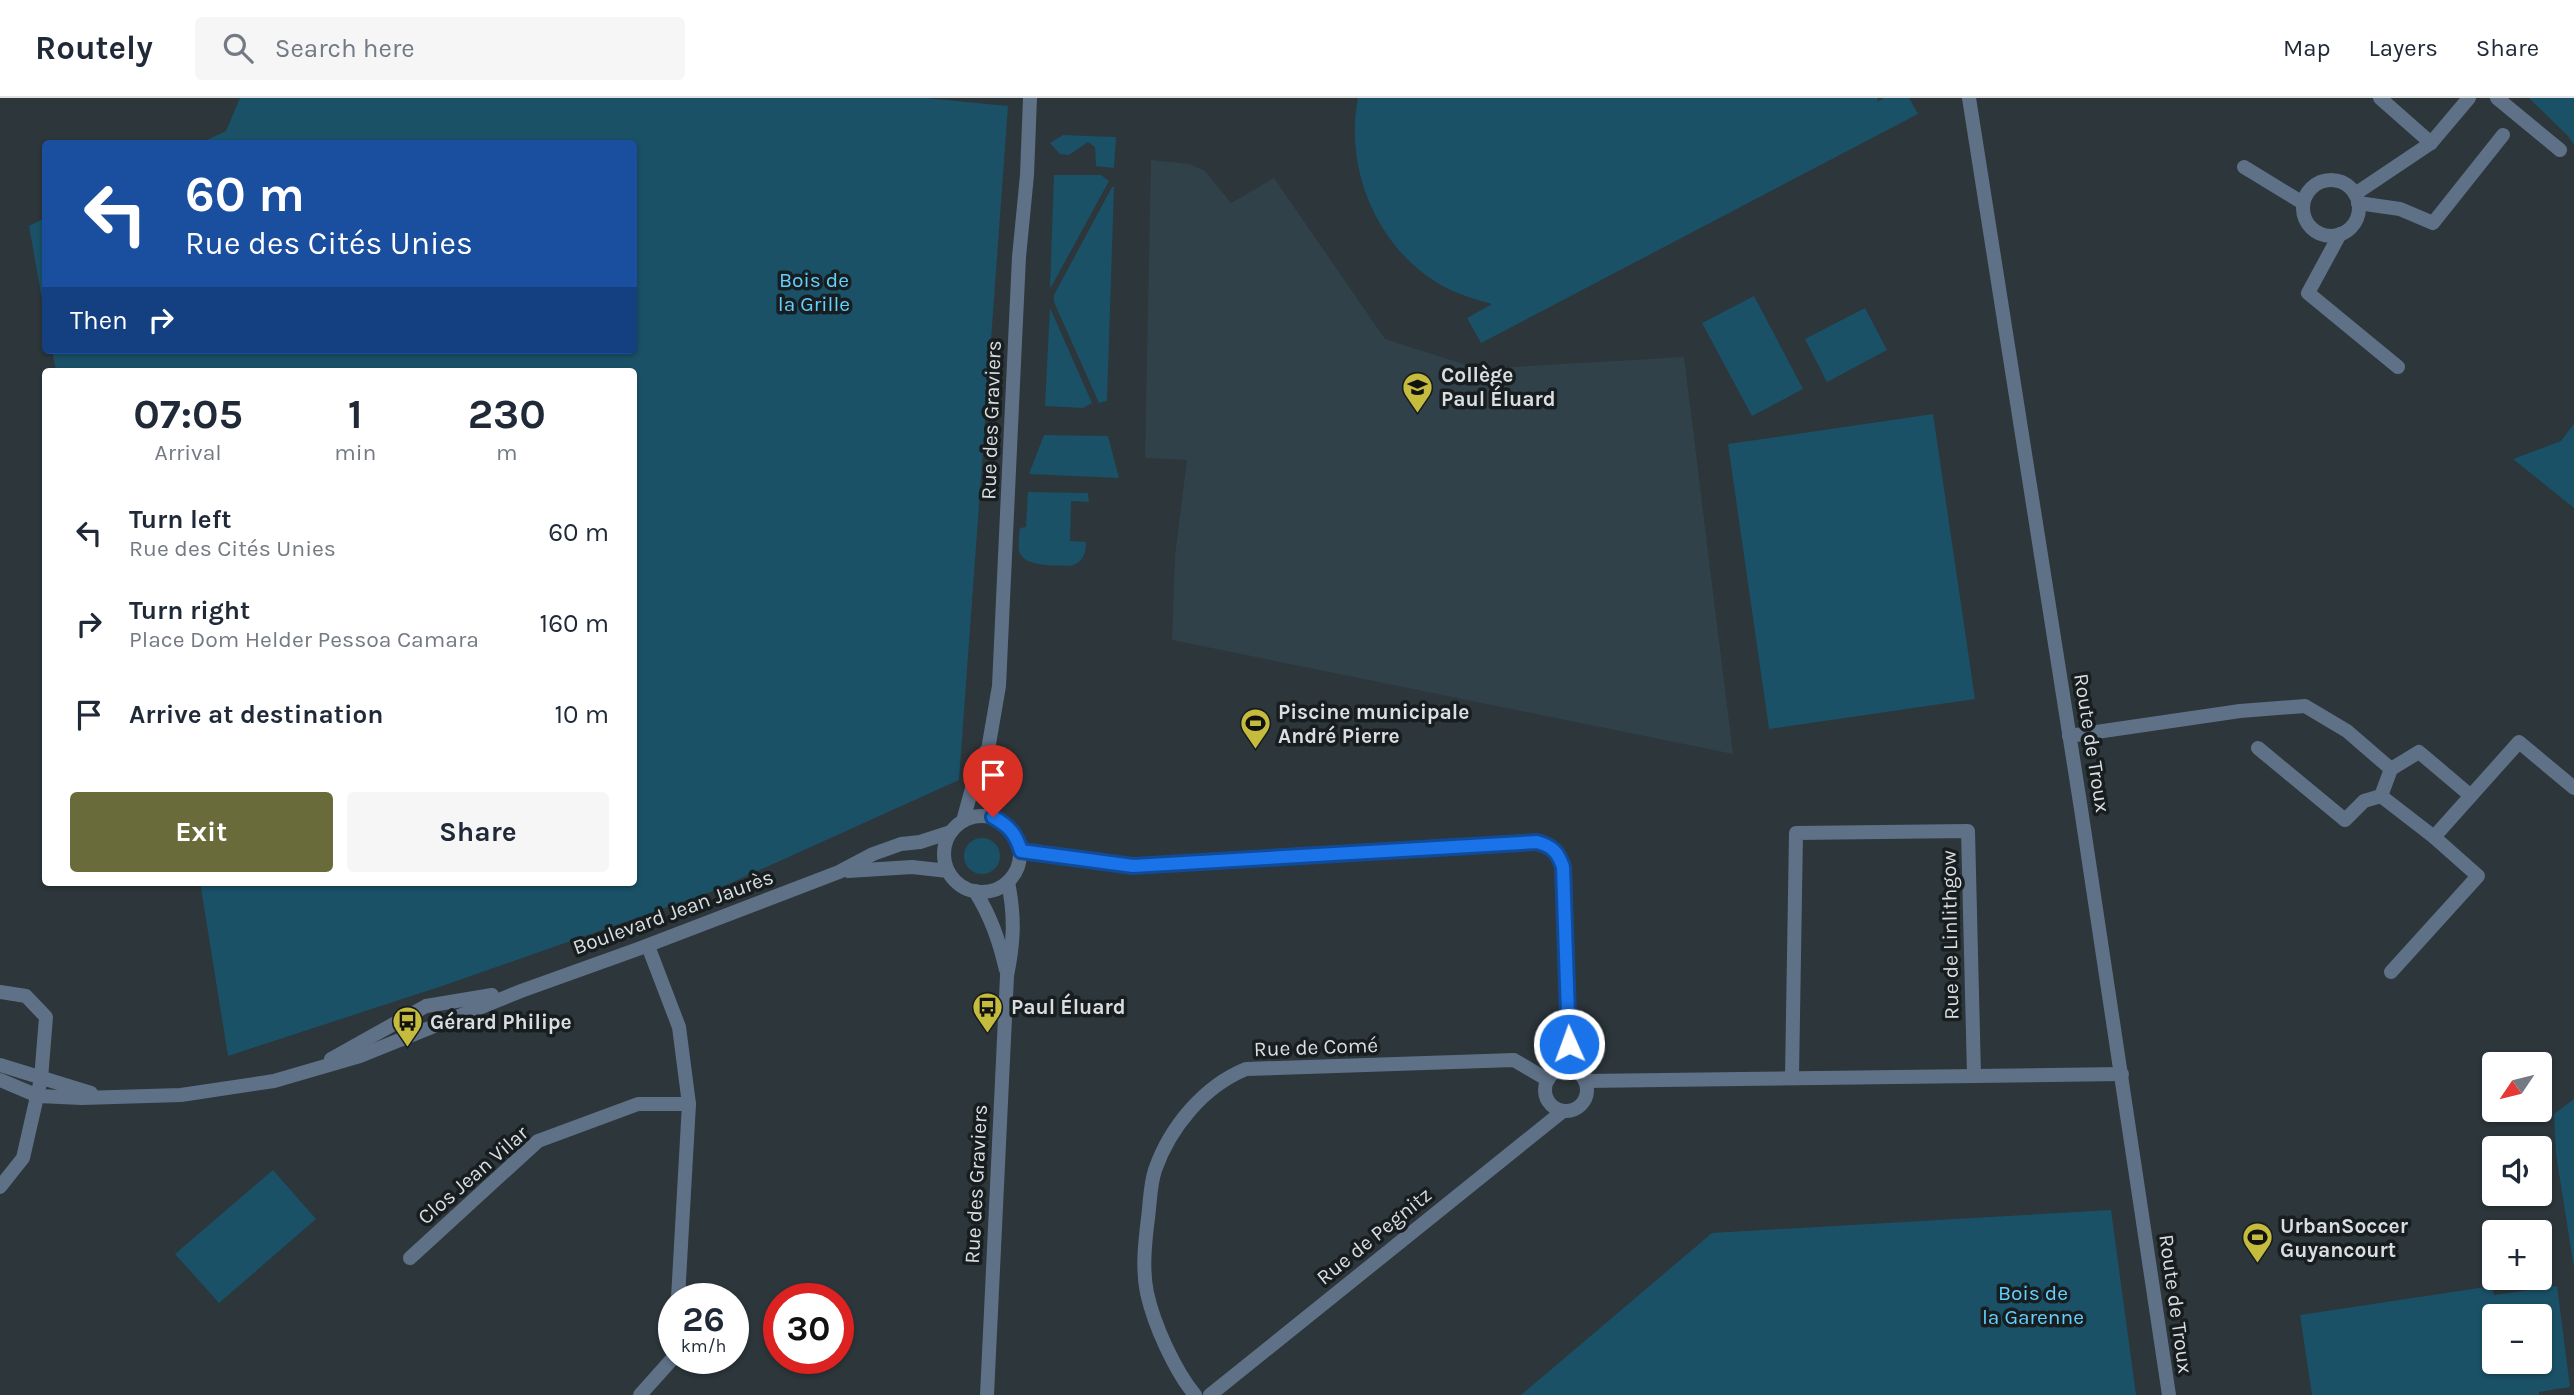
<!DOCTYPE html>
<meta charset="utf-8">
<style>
:root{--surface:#fff;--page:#f6f6f7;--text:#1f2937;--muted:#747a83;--line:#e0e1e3;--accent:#6a6b3a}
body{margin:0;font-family:Karla,sans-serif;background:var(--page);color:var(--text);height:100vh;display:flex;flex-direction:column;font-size:26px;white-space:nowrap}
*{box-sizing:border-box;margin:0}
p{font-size:23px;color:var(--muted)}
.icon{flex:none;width:38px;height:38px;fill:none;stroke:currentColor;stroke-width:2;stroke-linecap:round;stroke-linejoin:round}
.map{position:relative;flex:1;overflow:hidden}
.sheet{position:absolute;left:42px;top:270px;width:595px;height:518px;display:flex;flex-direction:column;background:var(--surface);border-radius:7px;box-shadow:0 2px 5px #0004}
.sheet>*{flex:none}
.hud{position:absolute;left:42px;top:42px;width:595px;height:214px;border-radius:7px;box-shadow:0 2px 5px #0004;background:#1a4fa0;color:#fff;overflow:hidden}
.needle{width:46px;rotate:235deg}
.buttons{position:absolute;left:2482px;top:954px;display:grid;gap:14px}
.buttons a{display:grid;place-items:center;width:70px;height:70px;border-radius:7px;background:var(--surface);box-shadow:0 2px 5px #0004;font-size:35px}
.speed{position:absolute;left:658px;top:1185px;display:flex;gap:14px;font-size:35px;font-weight:700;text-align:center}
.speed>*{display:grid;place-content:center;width:91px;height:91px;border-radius:50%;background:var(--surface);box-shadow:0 2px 5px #0004;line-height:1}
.speed small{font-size:18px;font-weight:400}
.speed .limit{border:10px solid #d22;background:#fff;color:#111}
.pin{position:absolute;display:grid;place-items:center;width:60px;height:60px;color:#fff;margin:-72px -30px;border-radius:50% 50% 50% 0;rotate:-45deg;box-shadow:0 0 7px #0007}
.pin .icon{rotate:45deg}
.me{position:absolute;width:77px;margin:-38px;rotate:358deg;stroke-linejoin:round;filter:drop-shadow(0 0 5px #0008)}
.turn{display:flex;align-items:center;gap:24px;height:147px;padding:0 28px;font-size:32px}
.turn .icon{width:91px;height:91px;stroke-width:2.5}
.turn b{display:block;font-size:49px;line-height:60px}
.then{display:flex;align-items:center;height:66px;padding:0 28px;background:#0003;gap:14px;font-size:26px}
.eta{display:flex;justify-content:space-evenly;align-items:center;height:119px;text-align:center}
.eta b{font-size:42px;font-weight:700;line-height:49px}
.button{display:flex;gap:14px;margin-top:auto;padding:14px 28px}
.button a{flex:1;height:80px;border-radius:7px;background:var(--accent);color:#fff;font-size:28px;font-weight:700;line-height:80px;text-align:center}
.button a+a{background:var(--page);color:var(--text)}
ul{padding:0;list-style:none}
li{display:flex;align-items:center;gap:21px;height:91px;padding:0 28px}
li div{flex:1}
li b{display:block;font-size:26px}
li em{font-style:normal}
header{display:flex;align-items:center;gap:42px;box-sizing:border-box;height:98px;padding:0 35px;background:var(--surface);border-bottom:2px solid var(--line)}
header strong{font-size:33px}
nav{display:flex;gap:38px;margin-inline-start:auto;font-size:24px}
.search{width:490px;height:63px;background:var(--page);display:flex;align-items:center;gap:18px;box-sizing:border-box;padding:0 24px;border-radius:7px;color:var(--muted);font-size:26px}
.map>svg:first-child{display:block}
.built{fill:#304149}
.green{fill:#1a5167;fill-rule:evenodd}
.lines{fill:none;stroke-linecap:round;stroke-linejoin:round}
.minor{stroke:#5f7187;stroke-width:14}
.tertiary{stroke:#5f7187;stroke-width:14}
.route-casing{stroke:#114b97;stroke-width:18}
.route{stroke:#1a73e8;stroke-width:12}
.labels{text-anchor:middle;stroke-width:7;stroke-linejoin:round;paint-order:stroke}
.park-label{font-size:21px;fill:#63d0ff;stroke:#181d1f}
.poi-label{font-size:21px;font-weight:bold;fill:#d8dee1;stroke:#181d1f;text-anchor:start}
.street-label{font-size:21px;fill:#d8dee1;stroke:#181d1f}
</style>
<header>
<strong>Routely</strong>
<div class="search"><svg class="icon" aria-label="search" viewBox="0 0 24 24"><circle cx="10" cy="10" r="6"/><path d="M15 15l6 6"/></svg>Search here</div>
<nav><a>Map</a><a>Layers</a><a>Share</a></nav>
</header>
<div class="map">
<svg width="2574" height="1297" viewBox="0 0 2574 1297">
<rect width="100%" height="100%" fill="#2c363b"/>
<path class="built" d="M1151 62 1189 66 1205 73 1231 105 1274 80 1385 241 1479 271 1684 259 1733 656 1172 542 1175 458 1187 362 1145 360Z"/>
<g class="green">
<path d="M240 0H925L1008 8 959 682 713 793 445 887 228 958 200 784H634V273H56L52 252H634V46L200 45 226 33Z"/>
<path d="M1358 0H1878L1877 4 1884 0H1909L1918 16 1481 245 1467 220 1492 206C1474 201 1457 196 1441 187 1377 150 1344 71 1358 0Z"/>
<path d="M2529 0H2574V47L2568 38Z"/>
<path d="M1063 37 1116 39 1114 70 1096 68 1095 49 1088 44 1069 57 1060 56 1050 45Z"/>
<path d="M1054 77H1101L1109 83 1050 191Z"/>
<path d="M1112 89H1114L1107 303 1099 305 1054 204V197Z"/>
<path d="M45 120V218L29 128Z"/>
<path d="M1754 198 1803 291 1752 318 1702 225Z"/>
<path d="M1050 210 1092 305 1083 310 1045 308Z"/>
<path d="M1865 210 1887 252 1827 284 1805 241Z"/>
<path d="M1933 316 1975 601 1769 631 1728 346Z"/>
<path d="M2574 326V410L2513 361 2561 343Z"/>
<path d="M1044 337 1108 338 1119 380 1029 376Z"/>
<path d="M1028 394 1088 395 1089 404 1071 403 1070 443 1086 444C1086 456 1083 464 1071 468 1058 467 1023 470 1019 453 1018 446 1019 437 1020 430L1026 429Z"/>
<circle cx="982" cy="758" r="18"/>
<path d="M2574 1001V1170L2556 1056 2554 1016Z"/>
<path d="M273 1072 316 1121 219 1205 175 1156Z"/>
<path d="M2111 1112 2136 1297H1521L1712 1135Z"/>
<path d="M2492 1188 2494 1197 2557 1188 2570 1289 2539 1294V1297H2312L2300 1217ZM2539 1218V1264H2494V1218Z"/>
</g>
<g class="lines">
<g class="minor">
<path d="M2380 0 2431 45"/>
<path d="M2497 0 2560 52"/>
<path d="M2244 69 2303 105"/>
<circle cx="2331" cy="110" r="28"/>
<path d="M2355 96 2431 45 2469 0"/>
<path d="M2358 105 2400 111 2433 125 2503 37"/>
<path d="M2340 136 2308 195 2398 269"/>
<path d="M2069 638 2240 613 2305 608 2347 633 2391 671"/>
<path d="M2258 650 2345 722 2364 703 2381 698"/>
<path d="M2471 698 2419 654 2391 671 2381 698 2434 739 2519 644 2574 690"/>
<path d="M1021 753 1133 768 1537 744C1552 748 1558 754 1563 769L1569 972"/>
<path d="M648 848 679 929 689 1006 678 1200"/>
<path d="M2391 874 2478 778 2434 739"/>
<path d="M0 894 26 898 46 919 41 981 23 1060 0 1089"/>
<circle cx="1566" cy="992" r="21"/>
<path d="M1792 979 1796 735 1968 733 1974 977"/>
<path d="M1585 983 2122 976"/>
<path d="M410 1160 538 1043 638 1006H689"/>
<path d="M640 1297 674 1259"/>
<path d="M1195 1297C1175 1273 1154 1227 1147 1195 1142 1171 1145 1144 1148 1120 1150 1105 1150 1087 1155 1072 1170 1029 1204 988 1246 971L1514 962 1548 982"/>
<path d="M1210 1297 1563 1013"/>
</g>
<g class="tertiary">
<path d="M1969 0 2081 711 2169 1297"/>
<circle cx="982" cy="756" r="38"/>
<path d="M994 719 989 700V646L999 588 1013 286 1019 159 1027 77 1030 0"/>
<path d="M963 723 974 683 986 653"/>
<path d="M848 773 912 769 948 773"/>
<path d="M975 793C991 819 999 842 1006 872"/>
<path d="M331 961 426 908 492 897"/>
<path d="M0 967 91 995"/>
<path d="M0 982 38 998 82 1000 181 997 274 983 360 958 521 893 638 851 839 774 873 756 901 746 920 744 951 734"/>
<path d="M987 1297 1007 878C1014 843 1015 819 1008 784"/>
</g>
</g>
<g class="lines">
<defs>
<path id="route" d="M993 719C1009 728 1016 736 1021 753L1133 768 1537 744C1552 748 1558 754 1563 769L1569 946"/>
</defs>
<use href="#route" class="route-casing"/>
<use href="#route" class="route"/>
</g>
<defs>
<symbol id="school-pin" viewBox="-11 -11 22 30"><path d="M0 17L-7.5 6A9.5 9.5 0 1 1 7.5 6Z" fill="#c5bc3d" stroke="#181d1f"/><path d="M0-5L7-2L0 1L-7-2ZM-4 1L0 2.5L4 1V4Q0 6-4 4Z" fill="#111"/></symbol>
<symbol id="stadium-pin" viewBox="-11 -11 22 30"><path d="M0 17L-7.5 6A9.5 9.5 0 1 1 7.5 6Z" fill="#c5bc3d" stroke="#181d1f"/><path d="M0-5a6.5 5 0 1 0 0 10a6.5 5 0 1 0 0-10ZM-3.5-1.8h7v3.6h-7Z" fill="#111"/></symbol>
<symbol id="bus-pin" viewBox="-11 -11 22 30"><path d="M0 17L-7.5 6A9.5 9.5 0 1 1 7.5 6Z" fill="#c5bc3d" stroke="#181d1f"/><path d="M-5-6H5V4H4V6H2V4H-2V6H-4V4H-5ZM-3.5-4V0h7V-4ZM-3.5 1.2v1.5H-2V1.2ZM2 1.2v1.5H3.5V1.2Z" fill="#111"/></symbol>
</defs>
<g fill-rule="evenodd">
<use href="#school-pin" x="1400" y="272" width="35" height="47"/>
<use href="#stadium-pin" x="1238" y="608" width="35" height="47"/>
<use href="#bus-pin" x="970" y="892" width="35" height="47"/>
<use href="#bus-pin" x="390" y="906" width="35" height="47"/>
<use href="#stadium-pin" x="2240" y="1122" width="35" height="47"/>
</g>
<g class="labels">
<g class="park-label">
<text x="814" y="189">Bois de<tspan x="814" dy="24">la Grille</tspan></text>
<text x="2033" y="1202">Bois de<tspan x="2033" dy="24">la Garenne</tspan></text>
</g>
<g class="poi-label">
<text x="1441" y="284">Collège<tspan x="1441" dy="24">Paul Éluard</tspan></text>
<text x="1278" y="621">Piscine municipale<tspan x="1278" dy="24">André Pierre</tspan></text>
<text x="1011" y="916">Paul Éluard</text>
<text x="430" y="931">Gérard Philipe</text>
<text x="2280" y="1135">UrbanSoccer<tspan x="2280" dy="24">Guyancourt</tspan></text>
</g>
<g class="street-label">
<text transform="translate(991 322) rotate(-88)" y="7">Rue des Graviers</text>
<text transform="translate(2092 645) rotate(81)" y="7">Route de Troux</text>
<text transform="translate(673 814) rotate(-20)" y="7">Boulevard Jean Jaurès</text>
<text transform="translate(1950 837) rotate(-91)" y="7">Rue de Linlithgow</text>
<text transform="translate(1316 949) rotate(-2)" y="7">Rue de Comé</text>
<text transform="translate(473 1077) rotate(-41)" y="7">Clos Jean Vilar</text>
<text transform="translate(976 1086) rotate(-87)" y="7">Rue des Graviers</text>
<text transform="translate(1374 1138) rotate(-39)" y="7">Rue de Pegnitz</text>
<text transform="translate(2176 1206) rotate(82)" y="7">Route de Troux</text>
</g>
</g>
</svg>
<div class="buttons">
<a><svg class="needle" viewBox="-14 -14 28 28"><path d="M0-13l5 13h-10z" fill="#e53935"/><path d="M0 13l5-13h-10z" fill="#747a83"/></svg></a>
<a><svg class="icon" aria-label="sound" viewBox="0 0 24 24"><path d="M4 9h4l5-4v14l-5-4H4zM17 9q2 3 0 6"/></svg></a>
<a>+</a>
<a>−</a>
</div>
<div class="speed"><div>26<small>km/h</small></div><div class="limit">30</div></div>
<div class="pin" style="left:993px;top:719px;background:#d93025"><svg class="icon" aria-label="arrive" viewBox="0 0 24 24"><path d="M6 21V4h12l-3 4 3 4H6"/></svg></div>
<svg class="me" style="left:1569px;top:946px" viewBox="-20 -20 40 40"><circle r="17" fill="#1a73e8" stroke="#fff" stroke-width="3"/><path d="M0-11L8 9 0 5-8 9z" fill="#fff"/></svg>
<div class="hud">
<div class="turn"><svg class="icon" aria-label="left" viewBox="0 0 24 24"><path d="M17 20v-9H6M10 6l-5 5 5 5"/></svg><div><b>60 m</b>Rue des Cités Unies</div></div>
<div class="then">Then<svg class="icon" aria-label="right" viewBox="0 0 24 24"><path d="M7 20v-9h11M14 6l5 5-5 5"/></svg></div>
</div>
<section class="sheet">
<div class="eta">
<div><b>07:05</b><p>Arrival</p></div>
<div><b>1</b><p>min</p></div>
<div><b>230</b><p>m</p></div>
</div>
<ul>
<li><svg class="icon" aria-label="left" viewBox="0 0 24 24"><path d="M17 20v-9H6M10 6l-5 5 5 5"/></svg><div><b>Turn left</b><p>Rue des Cités Unies</p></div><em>60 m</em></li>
<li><svg class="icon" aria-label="right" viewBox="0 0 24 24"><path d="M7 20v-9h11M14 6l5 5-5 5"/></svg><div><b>Turn right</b><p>Place Dom Helder Pessoa Camara</p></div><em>160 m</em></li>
<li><svg class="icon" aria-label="arrive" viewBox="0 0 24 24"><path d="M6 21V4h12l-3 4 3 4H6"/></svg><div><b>Arrive at destination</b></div><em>10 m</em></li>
</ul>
<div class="button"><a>Exit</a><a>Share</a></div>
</section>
</div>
